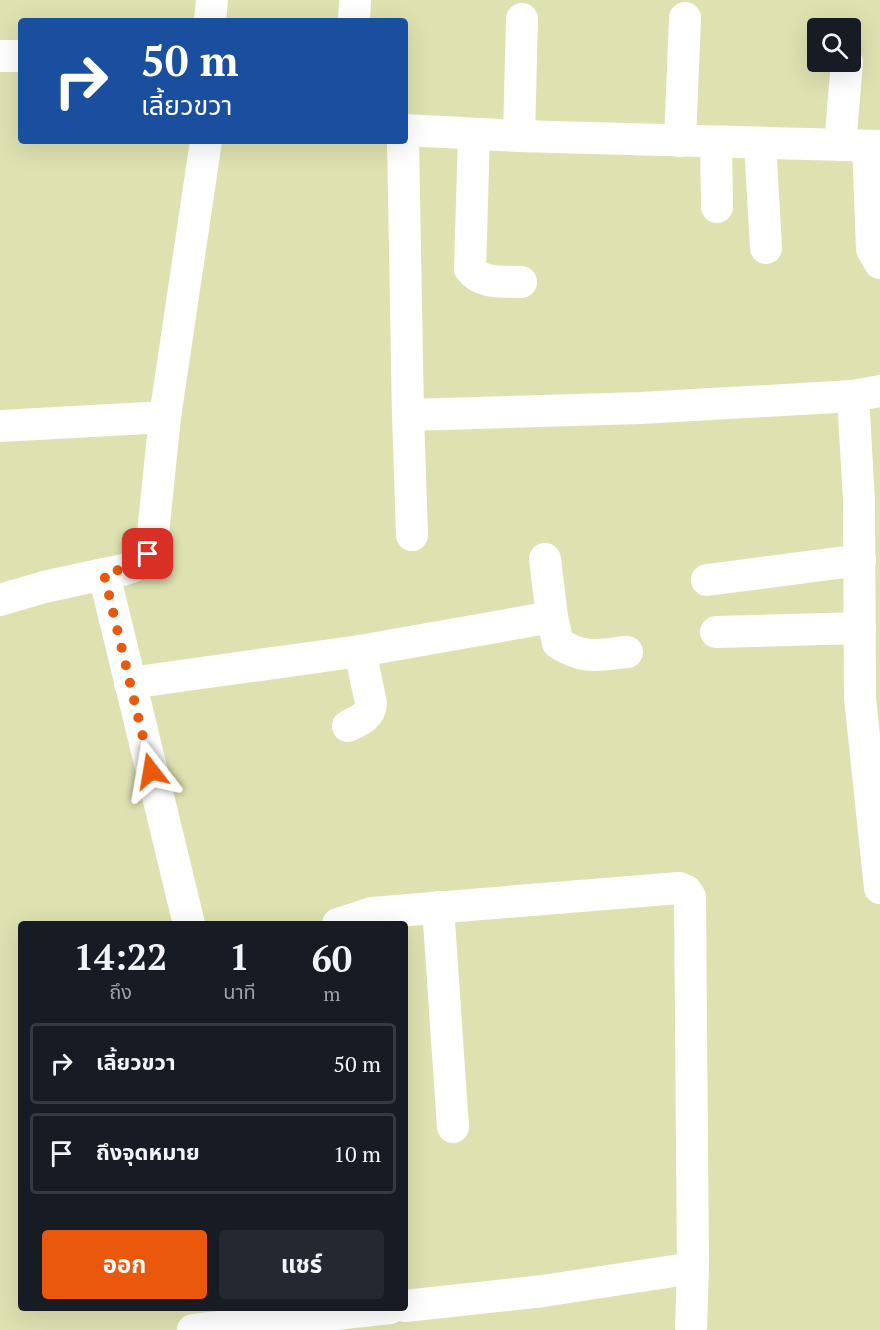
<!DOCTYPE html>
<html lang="th">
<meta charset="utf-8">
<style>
:root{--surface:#171b24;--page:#242831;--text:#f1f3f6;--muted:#9ea1a6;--line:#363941;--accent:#ea580c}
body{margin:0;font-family:"PT Serif","Noto Sans Thai",serif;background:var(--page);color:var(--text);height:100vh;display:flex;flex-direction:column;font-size:22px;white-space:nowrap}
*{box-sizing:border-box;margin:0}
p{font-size:20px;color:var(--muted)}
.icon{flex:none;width:33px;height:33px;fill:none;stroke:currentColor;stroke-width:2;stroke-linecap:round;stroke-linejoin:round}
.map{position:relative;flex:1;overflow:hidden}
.side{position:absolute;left:18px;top:921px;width:390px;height:390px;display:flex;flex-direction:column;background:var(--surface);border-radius:6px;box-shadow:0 6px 24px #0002}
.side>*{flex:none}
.guide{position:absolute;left:18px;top:18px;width:390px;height:126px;border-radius:6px;box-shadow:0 6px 24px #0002;background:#1a4fa0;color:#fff;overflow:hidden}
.buttons{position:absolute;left:807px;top:18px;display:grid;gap:12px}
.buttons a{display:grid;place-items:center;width:54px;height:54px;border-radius:6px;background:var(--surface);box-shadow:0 6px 24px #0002;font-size:30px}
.pin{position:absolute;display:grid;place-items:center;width:51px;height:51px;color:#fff;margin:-26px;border-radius:12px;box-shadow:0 3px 9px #0006}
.me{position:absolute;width:66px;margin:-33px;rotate:346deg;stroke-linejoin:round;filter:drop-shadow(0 0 4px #0008)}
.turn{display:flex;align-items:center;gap:21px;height:126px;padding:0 24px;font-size:27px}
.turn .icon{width:78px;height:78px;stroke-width:2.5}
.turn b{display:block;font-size:42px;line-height:51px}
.eta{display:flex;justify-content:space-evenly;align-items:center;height:102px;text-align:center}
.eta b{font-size:36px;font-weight:700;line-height:42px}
.action{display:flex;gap:12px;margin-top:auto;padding:12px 24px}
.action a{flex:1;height:69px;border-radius:6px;background:var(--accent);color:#fff;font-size:24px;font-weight:700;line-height:69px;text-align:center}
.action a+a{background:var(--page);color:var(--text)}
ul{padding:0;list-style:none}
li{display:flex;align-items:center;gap:18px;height:81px;margin:0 12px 9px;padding:0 12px;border:3px solid var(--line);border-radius:6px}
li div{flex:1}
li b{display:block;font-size:22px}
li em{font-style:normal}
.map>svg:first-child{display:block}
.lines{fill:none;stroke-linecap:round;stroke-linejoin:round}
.minor{stroke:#fff;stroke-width:32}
.route{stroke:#ea580c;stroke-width:10;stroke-dasharray:0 18}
</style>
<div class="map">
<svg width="880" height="1330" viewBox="0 0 880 1330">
<rect width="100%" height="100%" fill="#dee2b1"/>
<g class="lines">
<g class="minor">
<path d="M210 21 212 0"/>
<path d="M354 21 355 0"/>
<path d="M0 56H21"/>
<path d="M405 130 519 136 880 146"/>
<path d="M474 134 470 269C483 285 503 281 521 282"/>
<path d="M519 136 522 19"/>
<path d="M403 141 408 415 641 408 853 396 880 391"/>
<path d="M680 141 685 18"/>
<path d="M716 142 717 207"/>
<path d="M760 143 766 248"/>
<path d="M840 145 847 62"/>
<path d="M868 146 872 249 880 263"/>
<path d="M853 396 859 501 860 698 880 888"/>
<path d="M408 415 412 535"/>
<path d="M0 426 165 417"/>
<path d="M545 559 552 617 558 643C585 660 597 655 627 652"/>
<path d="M707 580 860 560"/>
<path d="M0 600 44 587 104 574"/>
<path d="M716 632 860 628"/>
<path d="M130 683 360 651 552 617"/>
<path d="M348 726C360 720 370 717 371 703L360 651"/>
<path d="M438 907 453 1127"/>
<path d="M189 924 104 574C128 569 142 569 152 543L165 417 206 141"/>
<path d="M338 924 372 913 679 888 686 891 690 897 693 1268 691 1330"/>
<path d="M405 1306 543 1291 693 1268"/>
<path d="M193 1330 390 1308"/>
</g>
</g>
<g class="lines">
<path class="route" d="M148 554 140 564 104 574 151 771"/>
</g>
</svg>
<div class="buttons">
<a><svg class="icon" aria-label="search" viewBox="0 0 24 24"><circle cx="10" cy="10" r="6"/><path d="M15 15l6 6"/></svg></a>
</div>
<div class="pin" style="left:148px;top:554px;background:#d93025"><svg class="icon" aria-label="arrive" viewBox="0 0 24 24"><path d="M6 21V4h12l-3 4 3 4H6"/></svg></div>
<svg class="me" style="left:151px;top:771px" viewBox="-20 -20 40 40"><path d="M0-17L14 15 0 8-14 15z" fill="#ea580c" stroke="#fff" stroke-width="4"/></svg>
<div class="guide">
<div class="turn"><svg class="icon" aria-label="right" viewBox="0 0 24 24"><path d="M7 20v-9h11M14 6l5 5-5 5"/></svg><div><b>50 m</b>เลี้ยวขวา</div></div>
</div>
<section class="side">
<div class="eta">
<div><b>14:22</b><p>ถึง</p></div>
<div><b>1</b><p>นาที</p></div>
<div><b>60</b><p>m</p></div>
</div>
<ul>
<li><svg class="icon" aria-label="right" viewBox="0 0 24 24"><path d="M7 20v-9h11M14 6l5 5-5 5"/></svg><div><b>เลี้ยวขวา</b></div><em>50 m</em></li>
<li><svg class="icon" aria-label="arrive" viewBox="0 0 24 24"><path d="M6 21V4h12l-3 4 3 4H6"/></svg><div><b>ถึงจุดหมาย</b></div><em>10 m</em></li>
</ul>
<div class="action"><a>ออก</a><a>แชร์</a></div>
</section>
</div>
